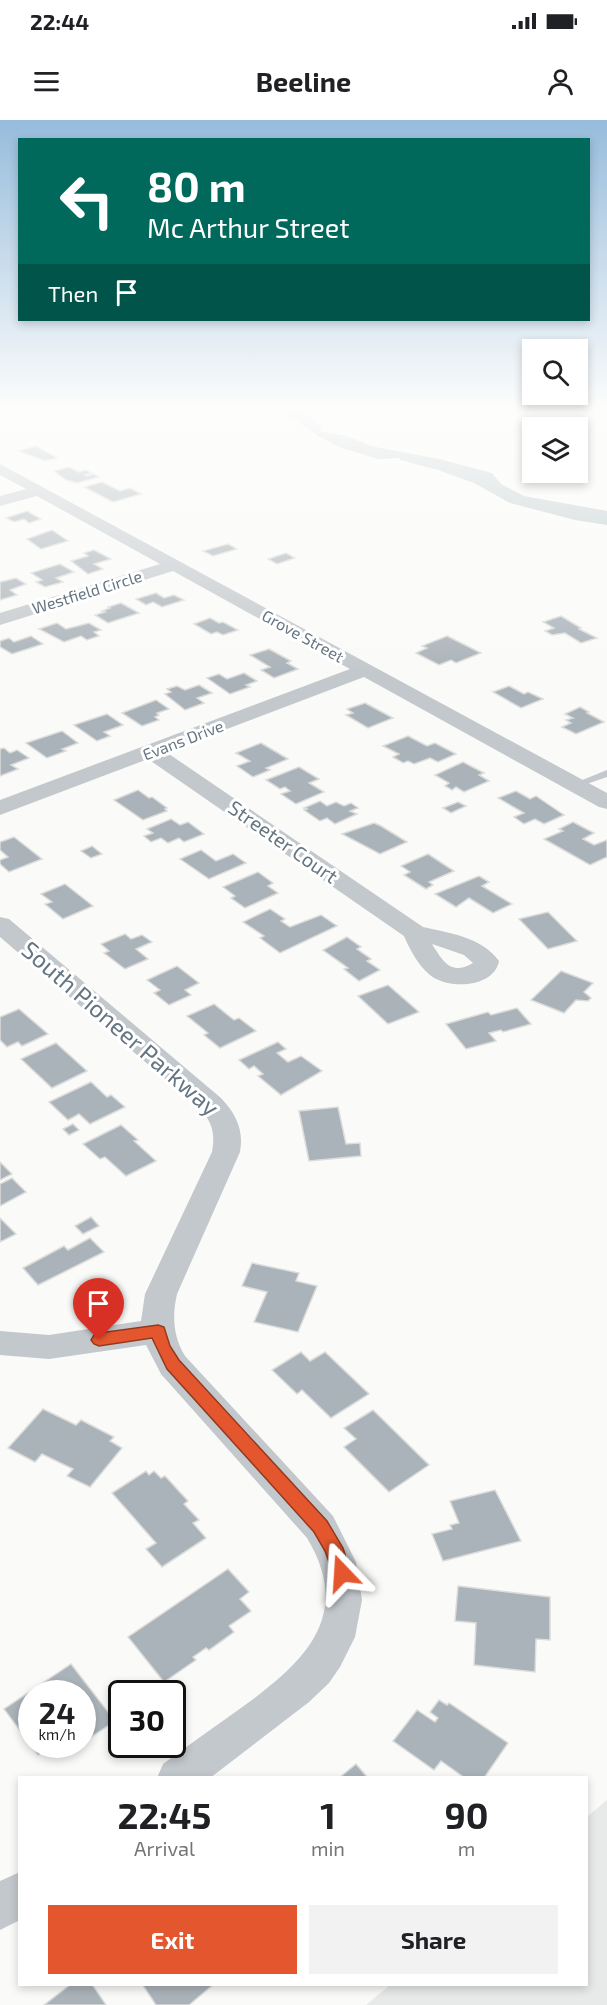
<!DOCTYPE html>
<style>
:root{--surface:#fff;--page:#f2f2f2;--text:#202124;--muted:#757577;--accent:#e4572e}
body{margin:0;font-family:"Exo 2",sans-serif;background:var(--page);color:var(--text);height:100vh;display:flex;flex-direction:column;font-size:22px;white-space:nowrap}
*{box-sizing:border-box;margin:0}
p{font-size:20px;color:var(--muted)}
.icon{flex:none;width:33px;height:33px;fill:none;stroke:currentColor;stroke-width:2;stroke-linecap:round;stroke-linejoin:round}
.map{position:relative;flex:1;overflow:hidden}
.sheet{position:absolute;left:18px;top:1656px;width:570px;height:210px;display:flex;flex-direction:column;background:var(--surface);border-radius:0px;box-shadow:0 3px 9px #0003}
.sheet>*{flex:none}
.guide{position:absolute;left:18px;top:18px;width:572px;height:183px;border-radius:0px;box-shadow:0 3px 9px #0003;background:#00695c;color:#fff;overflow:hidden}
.controls{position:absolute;left:522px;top:219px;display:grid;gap:12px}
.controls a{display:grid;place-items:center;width:66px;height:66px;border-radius:0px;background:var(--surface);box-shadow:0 3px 9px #0003;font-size:30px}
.speed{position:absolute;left:18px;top:1560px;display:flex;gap:12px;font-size:30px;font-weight:700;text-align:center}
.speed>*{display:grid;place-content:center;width:78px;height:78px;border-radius:50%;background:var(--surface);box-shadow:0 3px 9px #0003;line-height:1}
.speed small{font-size:15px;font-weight:400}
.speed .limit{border:3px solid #111;border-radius:9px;background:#fff;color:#111}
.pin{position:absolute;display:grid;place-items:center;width:51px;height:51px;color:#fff;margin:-62px -26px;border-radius:50% 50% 50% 0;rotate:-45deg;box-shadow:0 0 6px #0007}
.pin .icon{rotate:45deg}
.me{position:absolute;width:66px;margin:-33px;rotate:340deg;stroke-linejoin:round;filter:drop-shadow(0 0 4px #0008)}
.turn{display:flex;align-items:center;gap:21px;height:126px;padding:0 30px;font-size:27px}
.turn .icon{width:78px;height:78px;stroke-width:2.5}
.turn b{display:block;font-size:42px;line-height:51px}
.then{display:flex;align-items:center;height:57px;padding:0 30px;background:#0003;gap:12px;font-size:22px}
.eta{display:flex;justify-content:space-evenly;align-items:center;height:102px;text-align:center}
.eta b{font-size:36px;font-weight:700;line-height:42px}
.primary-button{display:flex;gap:12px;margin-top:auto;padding:12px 30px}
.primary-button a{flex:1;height:69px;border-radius:0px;background:var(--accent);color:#fff;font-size:24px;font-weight:700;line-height:69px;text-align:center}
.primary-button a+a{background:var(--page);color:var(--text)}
.status{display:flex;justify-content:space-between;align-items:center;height:42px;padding:0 30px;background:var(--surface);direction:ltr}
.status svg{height:16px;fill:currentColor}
header{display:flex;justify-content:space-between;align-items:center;height:78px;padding:0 30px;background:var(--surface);font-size:27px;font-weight:700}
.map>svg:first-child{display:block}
.built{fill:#e8e9e9}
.water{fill:#bbc7cb}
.building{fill:#aab3b9;stroke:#dcdcda;stroke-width:1.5}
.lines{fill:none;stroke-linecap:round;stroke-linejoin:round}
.lane{fill:#c3c8cc;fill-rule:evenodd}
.street{fill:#c3c8cc;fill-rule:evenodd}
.route{fill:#e4572e;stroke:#94391e;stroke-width:1.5}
.labels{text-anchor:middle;stroke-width:6;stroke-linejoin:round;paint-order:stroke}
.far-street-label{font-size:16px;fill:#657683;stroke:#fff}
.street-label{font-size:20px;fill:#657683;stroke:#fff}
.near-street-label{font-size:24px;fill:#657683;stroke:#fff}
</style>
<div class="status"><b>22:44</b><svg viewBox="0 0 49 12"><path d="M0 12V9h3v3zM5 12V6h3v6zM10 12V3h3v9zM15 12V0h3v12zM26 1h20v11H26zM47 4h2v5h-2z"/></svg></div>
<header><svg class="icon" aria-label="menu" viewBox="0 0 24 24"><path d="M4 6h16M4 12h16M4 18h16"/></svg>Beeline<svg class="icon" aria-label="person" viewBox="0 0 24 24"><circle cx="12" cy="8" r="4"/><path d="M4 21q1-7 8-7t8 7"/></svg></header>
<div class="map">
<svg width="607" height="1885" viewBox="0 0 607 1885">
<rect width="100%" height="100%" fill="#fafaf8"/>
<path class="built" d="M607 1680V1885H366L390 1865 586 1864 587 1697Z"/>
<path class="water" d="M282 290H300L322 307 320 311 350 317 370 326 439 339 492 353 501 364 524 376 607 391V405L575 400 510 383 474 363 438 350 400 340V338L378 339 339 327 318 316Z"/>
<g class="building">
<path d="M36 326 45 331 58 338 45 341 18 331Z"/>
<path d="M69 347 79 352 86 350 92 353 85 355 87 356 94 354 99 357 77 363 66 360 54 351Z"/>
<path d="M102 362 120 371 130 368 141 374 113 382 84 367Z"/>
<path d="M27 391 41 399 29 403 24 399 14 402 6 398Z"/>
<path d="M52 410 68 421 41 429 27 419Z"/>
<path d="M228 424 237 429 213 436 203 431Z"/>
<path d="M94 430 111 439 94 444 103 449 88 454 71 441 88 436 84 433Z"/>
<path d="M286 433 295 438 277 444 268 439Z"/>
<path d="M60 444 74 452 56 458 63 462 45 467 36 462 42 460 31 453Z"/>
<path d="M16 458 26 464 10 470 17 475 0 480V462Z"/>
<path d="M156 473 164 478 174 475 184 480 162 487 153 482 146 485 136 479Z"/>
<path d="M121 483 139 493 108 503 95 495 105 492 102 491 110 488 108 487Z"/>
<path d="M561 496 581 508 579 509 597 518 581 523 565 513 552 515 545 511 554 508 543 502Z"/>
<path d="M210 498 219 503 223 502 238 510 223 515 217 512 211 514 194 504Z"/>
<path d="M57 503 66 509 89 503 101 510 94 512 99 516 87 520 81 516 64 522 39 509Z"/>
<path d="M31 516 43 524 12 534 0 527V521L9 518 14 522Z"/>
<path d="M447 516 481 533 456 543 451 540 439 545 416 533 427 528 422 526Z"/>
<path d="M269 529 291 541 287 543 298 549 274 558 261 550 270 547 250 535Z"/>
<path d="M244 553 257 561 246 565 250 567 230 574 207 558 219 554 227 559Z"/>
<path d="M199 565 212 573 197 578 204 583 185 590 165 574 171 572 167 569 177 566 185 570Z"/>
<path d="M509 566 524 574 528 572 543 579 521 588 493 572Z"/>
<path d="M156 580 169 589 157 593 159 595 155 597 159 600 142 606 122 593Z"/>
<path d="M365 583 393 598 368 608 346 595 353 593 347 589Z"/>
<path d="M580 587 589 592 587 593 604 602 576 614 562 607 571 603 566 600 573 598 565 594Z"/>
<path d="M107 594 123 605 104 612 110 616 97 621 74 605Z"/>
<path d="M62 611 78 623 62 629 66 631 47 638 26 623Z"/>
<path d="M408 616 427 626 435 623 456 634 438 642 430 638 414 644 408 641 403 643 393 637 399 634 383 626Z"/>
<path d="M261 623 288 639 266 648 270 650 253 657 237 646 250 641 236 633Z"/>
<path d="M4 628 10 633 17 630 29 638 11 645 18 649 0 656V629Z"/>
<path d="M463 642 484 653 479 655 489 661 464 672 456 667 452 670 445 666 449 663 435 655Z"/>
<path d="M299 647 319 659 309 663 324 672 296 684 281 674 290 671 285 667 280 669 266 660Z"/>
<path d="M138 670 149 678 152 677 167 688 165 689 167 691 143 700 114 680Z"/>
<path d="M516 671 530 679 536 676 564 695 544 704 535 699 524 704 514 697 524 693 498 678Z"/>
<path d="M320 681 327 686 336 682 344 686 351 683 358 688 350 691 357 694 335 704 327 698 320 701 304 690 307 689 304 688Z"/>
<path d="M458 682 466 686 451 693 443 688Z"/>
<path d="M171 699 180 705 188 702 204 714 184 722 179 718 168 723 161 718 151 722 144 716 153 713 147 709Z"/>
<path d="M573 702 594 713 583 719 594 725 607 720V737L590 745 544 719 563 711 559 709Z"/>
<path d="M374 703 381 706 407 722 380 734 342 714Z"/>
<path d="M14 717 42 739 9 752 0 744V740L8 737 0 730V722Z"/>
<path d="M92 726 102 734 91 738 81 731Z"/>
<path d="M201 730 216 741 233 734 246 743 209 759 180 739Z"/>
<path d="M428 734 454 751 429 762 433 765 426 769 404 755 410 752 401 746Z"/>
<path d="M258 752 273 763 268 766 278 773 245 788 231 778 235 776 223 767Z"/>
<path d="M479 756 489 762 482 766 512 784 493 793 469 778 456 787 435 774Z"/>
<path d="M65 764 93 786 63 799 45 784 52 782 41 774Z"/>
<path d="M270 789 285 799 281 801 290 807 321 795 337 806 280 833 260 818 264 816 243 802Z"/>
<path d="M548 792 577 821 548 829 519 799Z"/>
<path d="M125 814 131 819 142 815 152 822 136 829 148 839 125 849 104 833 109 831 101 824Z"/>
<path d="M347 817 361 827 357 829 371 839 367 841 380 850 359 861 344 849 348 848 323 830Z"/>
<path d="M177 846 199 863 185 870 191 875 169 885 154 873 160 870 147 860Z"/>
<path d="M561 851 593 863 584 872 591 878 588 881 576 880 564 893 531 880Z"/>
<path d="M388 865 419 892 388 904 358 876Z"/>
<path d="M214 884 234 900 239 898 256 911 220 928 204 915 208 913 187 896Z"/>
<path d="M517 888 531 904 503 912 501 910 489 913 496 921 466 929 446 904 488 892 491 895Z"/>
<path d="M19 889 48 914 22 926 18 922 7 927 0 920V897Z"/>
<path d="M278 922 286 929 277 933 288 942 301 936 322 951 281 975 258 956 263 954 254 946 249 949 239 940Z"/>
<path d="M56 923 87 951 52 968 21 939Z"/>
<path d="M91 962 107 977 111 975 125 987 90 1004 79 994 68 1000 49 982Z"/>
<path d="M338 987 346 1024 360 1023 361 1036 309 1041 299 991Z"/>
<path d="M73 1004 79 1010 69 1015 63 1009Z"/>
<path d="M121 1005 138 1020 134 1021 156 1041 126 1056 105 1037 100 1039 83 1024Z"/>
<path d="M0 1042 12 1054 0 1060Z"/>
<path d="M12 1058 26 1072 0 1086V1064Z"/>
<path d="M91 1097 99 1106 83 1114 75 1106Z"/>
<path d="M0 1098 16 1114 0 1122Z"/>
<path d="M90 1118 104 1132 38 1165 23 1148 64 1126 68 1130Z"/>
<path d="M252 1143 299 1153 296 1161 317 1166 298 1212 254 1202 267 1172 242 1166Z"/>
<path d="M301 1232 310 1241 325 1232 369 1274 331 1298 302 1270 297 1274 272 1250Z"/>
<path d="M43 1289 76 1305 81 1300 114 1317 110 1321 122 1328 90 1367 67 1356 73 1349 42 1334 35 1342 8 1328Z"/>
<path d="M373 1290 429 1345 389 1372 344 1327 356 1319 344 1308Z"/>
<path d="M146 1351 149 1355 154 1351 161 1358 165 1356 188 1381 184 1384 199 1400 193 1403 206 1418 162 1447 146 1429 156 1423 112 1373Z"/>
<path d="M495 1370 521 1421 443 1441 432 1414 452 1409 450 1405 459 1403 450 1381Z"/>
<path d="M228 1449 249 1472 240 1479 251 1491 229 1506 234 1512 209 1530 206 1528 193 1537 196 1540 164 1562 128 1517Z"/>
<path d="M458 1466 550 1477V1520L536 1519 535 1552 474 1545 476 1503 455 1501Z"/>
<path d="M71 1544 115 1601 82 1623V1574H32V1624H53L38 1635 4 1589Z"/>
<path d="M439 1580 447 1585 449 1583 508 1623 484 1658H465L441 1641 434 1650 393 1621 417 1590 435 1602 438 1598 430 1592Z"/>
<path d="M356 1644 368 1658H339Z"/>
<path d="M71 1864H92L106 1885H44Z"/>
<path d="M142 1864H214L189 1885H156Z"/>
</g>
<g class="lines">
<path class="lane" d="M607 650V657L575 668 570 665Z"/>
<g class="street">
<path d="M0 344 607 673V689L599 687 364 557 166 632 423 807C449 813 482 817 499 841 494 868 448 870 430 855 418 845 410 830 404 816L148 639 0 695V680L350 549 173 451 0 505V493L160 444 37 376 0 386V376L26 369 0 355ZM432 824 464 835 473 843C452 856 443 842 432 824Z"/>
<path d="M0 797 9 799 221 978C236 994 244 1010 240 1032L177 1174C172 1196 173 1216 185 1236L333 1396 356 1442 362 1480 355 1517 340 1547 329 1563 309 1582 210 1658H157L163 1644C186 1627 210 1610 234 1593 297 1548 357 1501 307 1418L161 1254 146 1225 49 1239 0 1235V1211L49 1215 141 1201 145 1174 212 1032C215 1015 213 1003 201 990L0 817Z"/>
<path d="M20 1752V1800L0 1810V1761Z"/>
</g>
</g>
<linearGradient id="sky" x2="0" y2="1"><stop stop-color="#96bcdc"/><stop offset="0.52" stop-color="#fdfdfc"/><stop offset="1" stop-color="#fdfdfc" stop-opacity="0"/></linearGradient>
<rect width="607" height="554" fill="url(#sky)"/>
<path class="route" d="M158 1205 164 1207 170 1226 179 1240 327 1401 343 1428 351 1453 348 1459 342 1461 335 1459 325 1431 314 1412 167 1249 152 1218 99 1226 94 1224 91 1220 94 1215 99 1213Z"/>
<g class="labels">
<g class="far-street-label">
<text transform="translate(87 472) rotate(-17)" y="6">Westfield Circle</text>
<text transform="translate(303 516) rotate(29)" y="6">Grove Street</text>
<text transform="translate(183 620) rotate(-21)" y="6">Evans Drive</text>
</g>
<g class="street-label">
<text transform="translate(283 722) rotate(35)" y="7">Streeter Court</text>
</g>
<g class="near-street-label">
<text transform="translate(120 909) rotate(41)" y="8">South Pioneer Parkway</text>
</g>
</g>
</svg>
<div class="controls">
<a><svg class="icon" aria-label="search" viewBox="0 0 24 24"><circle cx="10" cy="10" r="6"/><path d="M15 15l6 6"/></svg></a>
<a><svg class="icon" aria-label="layers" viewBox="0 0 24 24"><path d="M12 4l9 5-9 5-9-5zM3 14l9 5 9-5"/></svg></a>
</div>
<div class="speed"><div>24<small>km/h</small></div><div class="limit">30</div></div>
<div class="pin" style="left:99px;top:1220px;background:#d93025"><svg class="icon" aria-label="arrive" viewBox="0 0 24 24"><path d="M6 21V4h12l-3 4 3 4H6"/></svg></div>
<svg class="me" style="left:342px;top:1453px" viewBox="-20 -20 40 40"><path d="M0-17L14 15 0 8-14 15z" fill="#e4572e" stroke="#fff" stroke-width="4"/></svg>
<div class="guide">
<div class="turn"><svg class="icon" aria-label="left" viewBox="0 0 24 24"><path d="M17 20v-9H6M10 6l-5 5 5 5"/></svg><div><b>80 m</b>Mc Arthur Street</div></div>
<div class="then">Then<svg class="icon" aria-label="arrive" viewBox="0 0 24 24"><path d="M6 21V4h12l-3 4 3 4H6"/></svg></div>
</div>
<section class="sheet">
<div class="eta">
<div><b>22:45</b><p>Arrival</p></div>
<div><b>1</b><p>min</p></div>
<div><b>90</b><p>m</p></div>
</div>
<div class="primary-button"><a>Exit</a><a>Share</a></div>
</section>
</div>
